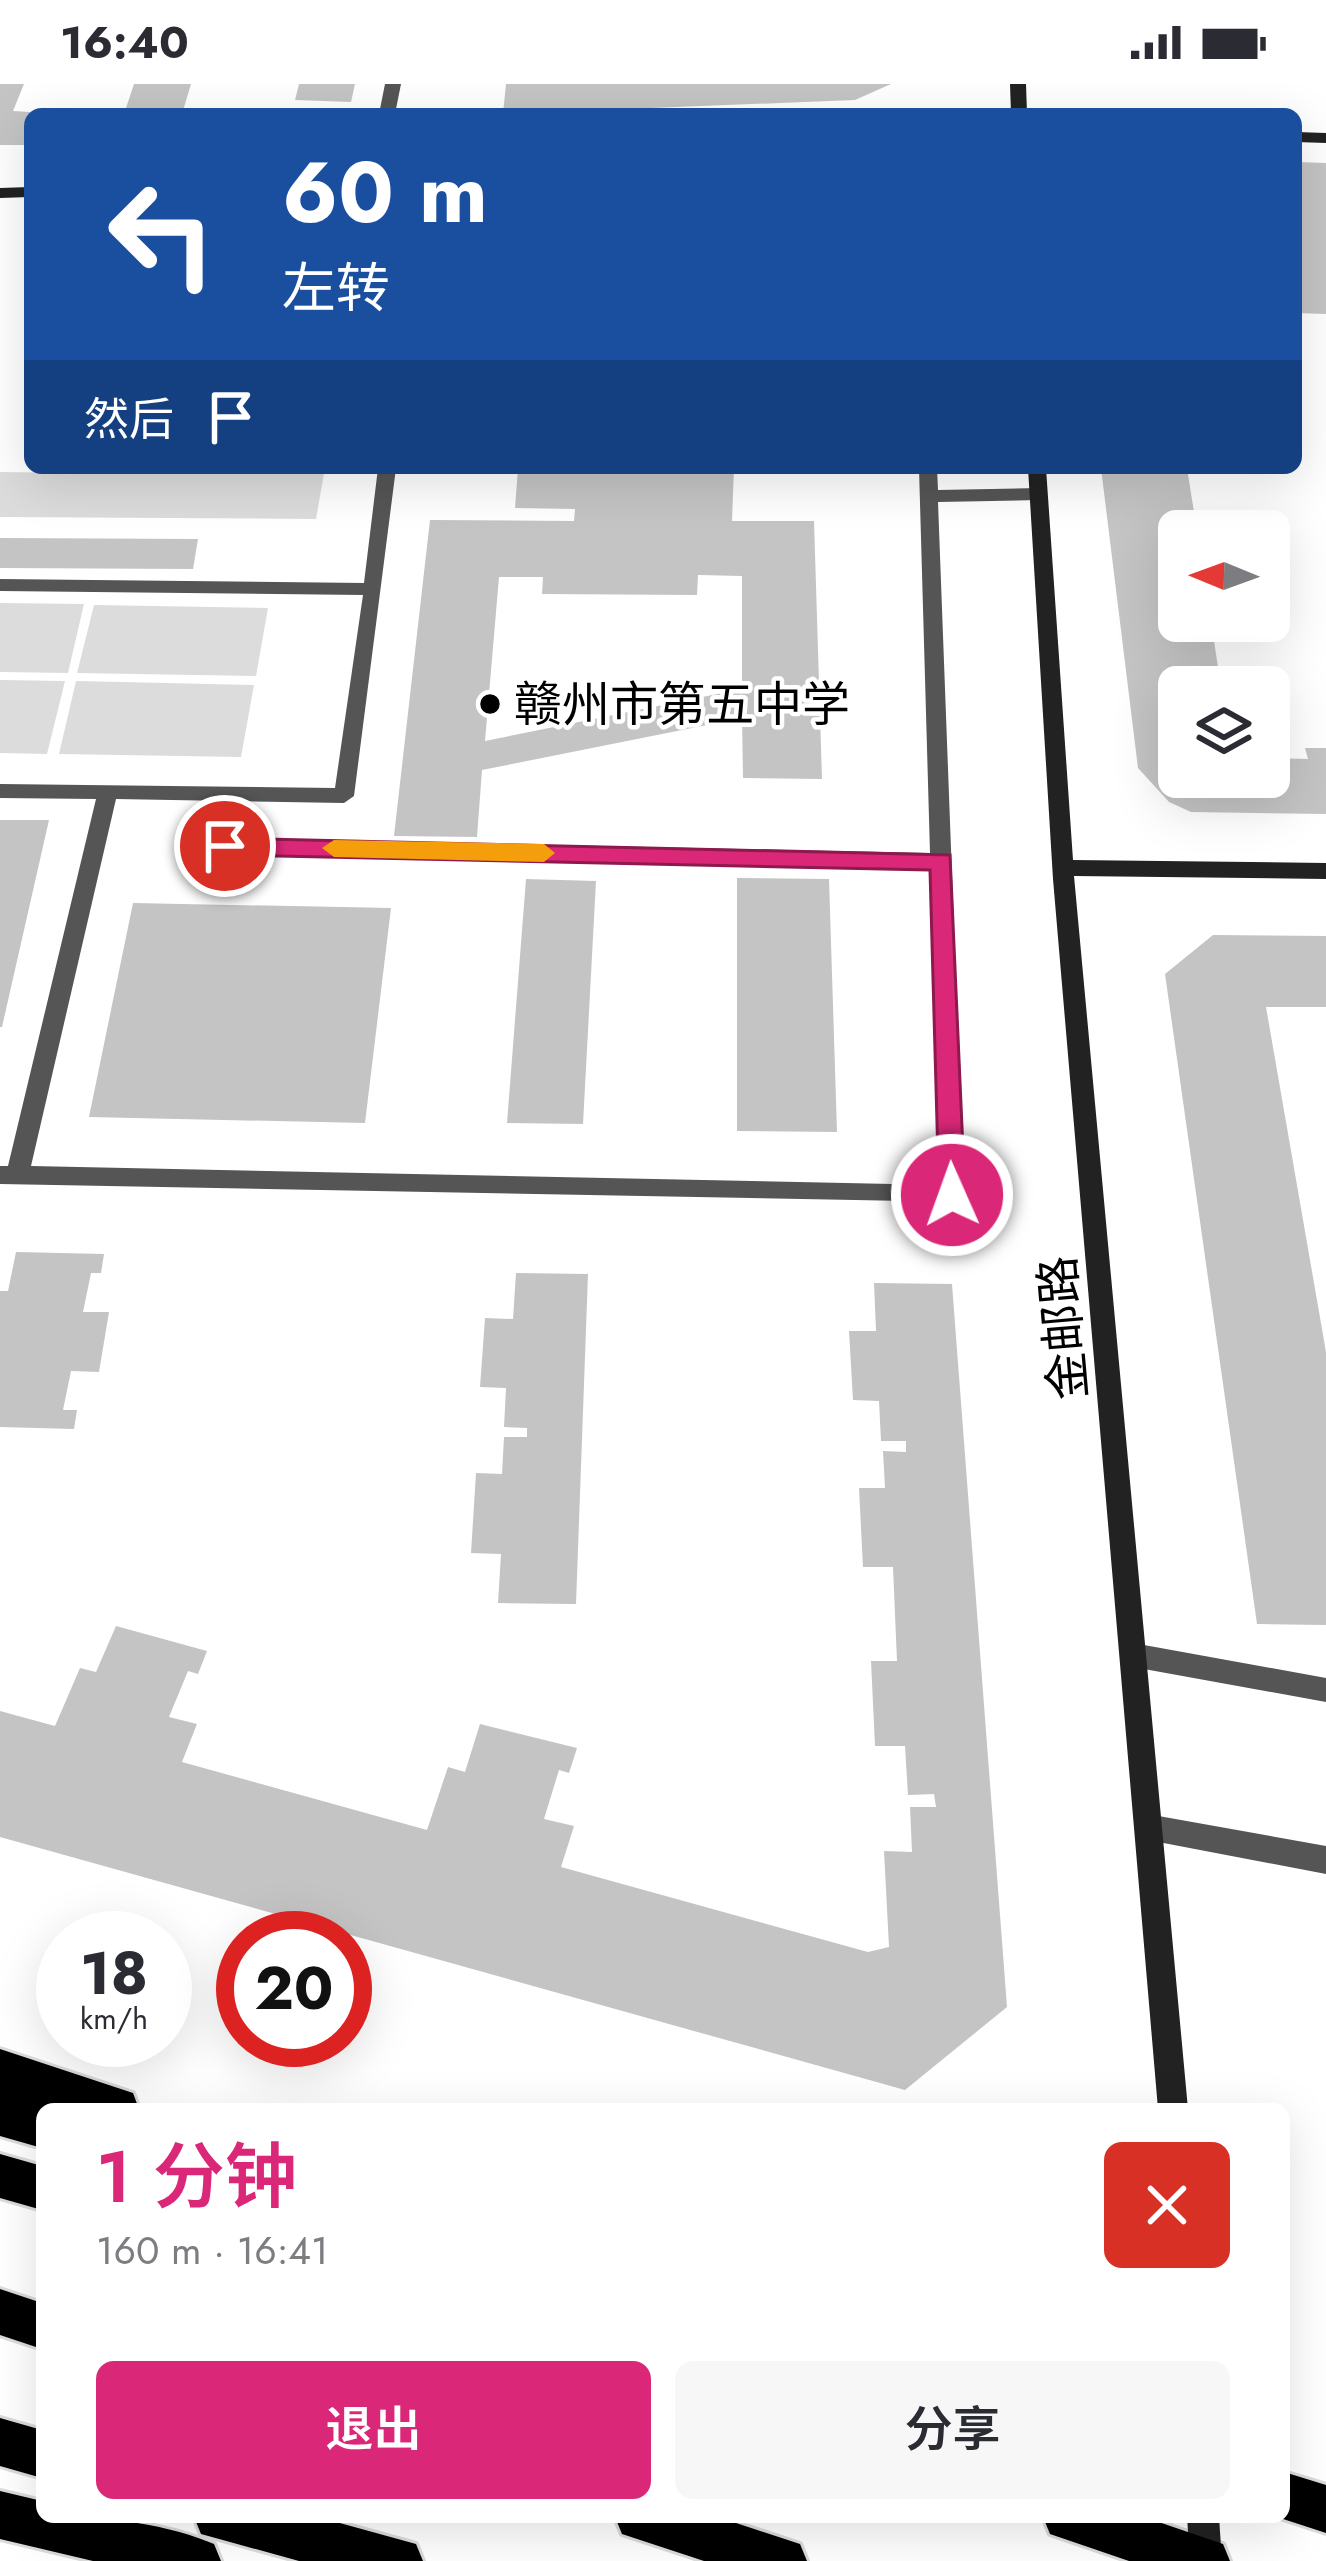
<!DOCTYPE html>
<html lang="zh">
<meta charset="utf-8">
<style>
:root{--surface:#fff;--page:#f7f7f7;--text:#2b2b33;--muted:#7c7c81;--accent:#db2777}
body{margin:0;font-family:Jost,"Noto Sans SC",sans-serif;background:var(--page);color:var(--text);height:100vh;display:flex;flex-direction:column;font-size:45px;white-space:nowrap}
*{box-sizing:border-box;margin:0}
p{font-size:39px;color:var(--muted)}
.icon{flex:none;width:66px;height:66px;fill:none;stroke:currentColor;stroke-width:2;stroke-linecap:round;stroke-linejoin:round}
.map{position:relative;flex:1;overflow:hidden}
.panel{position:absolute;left:36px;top:2019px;width:1254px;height:420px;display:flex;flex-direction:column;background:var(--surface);border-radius:18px;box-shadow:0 12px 48px #0002}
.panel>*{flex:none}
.banner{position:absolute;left:24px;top:24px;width:1278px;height:366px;border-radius:18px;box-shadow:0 12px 48px #0002;background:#1a4fa0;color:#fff;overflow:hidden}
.needle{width:78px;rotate:271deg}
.buttons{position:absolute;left:1158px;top:426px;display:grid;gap:24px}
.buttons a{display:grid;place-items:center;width:132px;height:132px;border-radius:18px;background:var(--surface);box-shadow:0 12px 48px #0002;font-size:60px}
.speed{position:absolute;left:36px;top:1827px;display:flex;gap:24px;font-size:60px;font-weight:700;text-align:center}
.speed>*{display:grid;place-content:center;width:156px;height:156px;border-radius:50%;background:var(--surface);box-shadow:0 12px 48px #0002;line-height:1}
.speed small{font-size:30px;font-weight:400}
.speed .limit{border:18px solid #d22;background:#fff;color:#111}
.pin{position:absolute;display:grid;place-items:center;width:102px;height:102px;color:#fff;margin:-51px;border:6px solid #fff;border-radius:50%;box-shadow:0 3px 12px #0007}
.me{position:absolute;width:132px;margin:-66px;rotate:358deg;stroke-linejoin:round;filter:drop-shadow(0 0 9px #0008)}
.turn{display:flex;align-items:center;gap:42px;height:252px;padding:0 60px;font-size:54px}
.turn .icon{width:156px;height:156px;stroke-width:2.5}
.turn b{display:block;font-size:84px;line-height:102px}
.then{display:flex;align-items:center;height:114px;padding:0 60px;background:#0003;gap:24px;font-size:45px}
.round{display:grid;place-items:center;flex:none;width:126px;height:126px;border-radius:18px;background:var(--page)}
.headline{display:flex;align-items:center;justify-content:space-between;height:204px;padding:0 60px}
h1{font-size:72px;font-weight:600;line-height:90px;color:var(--accent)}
.button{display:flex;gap:24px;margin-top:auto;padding:24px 60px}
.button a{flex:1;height:138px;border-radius:18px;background:var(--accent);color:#fff;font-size:48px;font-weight:600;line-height:138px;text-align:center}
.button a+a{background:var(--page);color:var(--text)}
.status{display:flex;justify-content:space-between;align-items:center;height:84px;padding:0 60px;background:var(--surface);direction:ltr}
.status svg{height:33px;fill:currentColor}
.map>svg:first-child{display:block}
.green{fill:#dcdcdc}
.building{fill:#c4c4c4;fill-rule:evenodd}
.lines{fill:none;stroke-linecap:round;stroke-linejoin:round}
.highway-casing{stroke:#dbdbdb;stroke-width:6}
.lane{fill:#555;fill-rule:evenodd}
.street{fill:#555;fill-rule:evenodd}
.secondary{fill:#222;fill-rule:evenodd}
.highway{fill:#000;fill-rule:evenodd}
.route{fill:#db2777;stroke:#8e194d;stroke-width:3}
.slow{fill:#f59e0b}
.poi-dot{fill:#000;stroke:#fff;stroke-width:4.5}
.labels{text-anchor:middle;stroke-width:9;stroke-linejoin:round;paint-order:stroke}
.poi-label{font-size:48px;fill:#000;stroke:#fff;text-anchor:start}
.street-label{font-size:48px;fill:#000;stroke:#fff}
</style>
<div class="status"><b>16:40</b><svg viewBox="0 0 49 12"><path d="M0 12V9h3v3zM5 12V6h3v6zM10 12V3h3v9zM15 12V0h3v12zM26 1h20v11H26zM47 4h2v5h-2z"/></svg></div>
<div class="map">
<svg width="1326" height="2477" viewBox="0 0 1326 2477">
<rect width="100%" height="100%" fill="#fff"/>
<g class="green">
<path d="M191 384H325L316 435 0 433V388L154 390Z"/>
<path d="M0 519 84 520 68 589 0 588Z"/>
<path d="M94 521 268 524 256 592 77 589Z"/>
<path d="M0 596 65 597 47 670 0 669Z"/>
<path d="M76 597 254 601 241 673 59 670Z"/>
</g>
<g class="building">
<path d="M0 0H24L13 27 30 28V61H0Z"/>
<path d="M134 0H191L182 30H124Z"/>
<path d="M299 0H355L351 18 295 16Z"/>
<path d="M506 0H891L855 16 503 30Z"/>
<path d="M1296 78 1326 79V230L1296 229Z"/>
<path d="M518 384H734L732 437H814L822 695 743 694 742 634 482 686 477 753 394 752 430 436 574 437 575 425 515 424ZM698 491 742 492V605L485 657 499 493H543L542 510 697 511Z"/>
<path d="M1101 384H1187L1197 447H1179V537H1211L1221 603H1179V693H1269V674L1308 675 1305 664H1326V730L1191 728 1169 718 1138 684Z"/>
<path d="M0 454 198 455 193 485 0 484Z"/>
<path d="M0 736H49L2 943H0Z"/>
<path d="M737 794 829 795 837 1048 737 1047Z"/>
<path d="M526 795 596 797 583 1040 507 1039Z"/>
<path d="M133 819 391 824 365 1039 89 1033Z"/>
<path d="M1213 851 1326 852V923H1266L1326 1268V1541L1257 1540 1165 890Z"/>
<path d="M16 1168 104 1170 101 1189H91L83 1228H109L99 1288 71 1287 63 1326H77L74 1345 0 1343V1207H8Z"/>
<path d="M516 1189 588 1190 576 1520 498 1519 501 1470 471 1469 476 1389 502 1390 504 1353H527V1344L504 1343 506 1304 480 1303 485 1234 513 1235Z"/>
<path d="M874 1199 952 1200 1007 1923 905 2006 0 1753V1627L55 1642 80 1584 96 1588 116 1542 207 1567 198 1590 188 1587 169 1633 197 1640 182 1678 427 1746 448 1683 465 1688 480 1640 577 1664 569 1689 559 1686 544 1735 574 1742 561 1783 868 1868 889 1863 884 1767 912 1768 910 1723H936L934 1710 908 1711 905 1662H875L871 1577H897L893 1483H863L859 1404H885L883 1367 906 1368V1357H881L879 1317 853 1316 849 1247H876Z"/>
</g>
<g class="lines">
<defs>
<g id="highway">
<path d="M0 1965 133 2009 139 2025H42V2064L0 2052Z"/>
<path d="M0 2070 42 2082V2126L0 2114Z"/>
<path d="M0 2205 42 2219V2265L0 2251Z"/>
<path d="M0 2334 42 2346V2394L0 2382Z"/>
<path d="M1284 2388 1326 2401V2449L1277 2433H1284Z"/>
<path d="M0 2407 42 2417V2433C101 2433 159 2437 214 2460L221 2477H93L0 2455Z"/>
<path d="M194 2433H318L416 2460 423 2477H299L201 2450Z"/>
<path d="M615 2433H718L800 2460 807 2477H704L622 2450Z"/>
<path d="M1043 2433H1144L1223 2460 1230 2477H1129L1050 2450Z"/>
</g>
</defs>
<use href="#highway" class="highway-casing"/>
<g class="lane">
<path d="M385 0H401L395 30H379Z"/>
<path d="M378 384H396L354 712 344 719 116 715 31 1082 940 1101 931 784 225 770 215 762 225 754 930 769 919 384H937L938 406 1038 404 1047 410 1038 416 938 418 964 1111 960 1118 0 1100V1082H8L96 715 0 714V700L335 704 363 511 0 507V495L364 499Z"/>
<path d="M1153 1731 1326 1762V1790L1153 1757 1143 1753 1139 1744 1143 1735Z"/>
</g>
<path class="street" d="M1133 1559 1326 1594V1618L1133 1583 1124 1580 1120 1571 1124 1562Z"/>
<g class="secondary">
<path d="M1010 0H1026L1027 30H1011Z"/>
<path d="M1296 48 1326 49V59L1296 58Z"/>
<path d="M30 103V113L0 114V104Z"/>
<path d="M1028 384H1046L1073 776 1326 779V795L1074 792 1188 2025H1158L1053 795Z"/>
<path d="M1187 2433H1219L1222 2477H1190Z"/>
</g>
<use href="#highway" class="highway"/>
</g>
<path class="route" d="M225 754 950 771 965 1111 952 1122 939 1111 930 786 225 771 213 762Z"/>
<path class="slow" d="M334 756 544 760 555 769 544 778 334 773 322 764Z"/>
<circle class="poi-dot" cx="490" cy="620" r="12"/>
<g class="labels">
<g class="poi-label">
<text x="514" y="637">赣州市第五中学</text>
</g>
<g class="street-label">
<text transform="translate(1063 1244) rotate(-95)" y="17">金邮路</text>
</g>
</g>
</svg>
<div class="buttons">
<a><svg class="needle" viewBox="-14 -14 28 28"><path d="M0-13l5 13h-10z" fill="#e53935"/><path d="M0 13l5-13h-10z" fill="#7c7c81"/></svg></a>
<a><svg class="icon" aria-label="layers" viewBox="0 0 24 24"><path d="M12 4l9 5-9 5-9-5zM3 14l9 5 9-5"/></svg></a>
</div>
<div class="speed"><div>18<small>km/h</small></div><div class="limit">20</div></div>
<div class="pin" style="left:225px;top:762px;background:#d93025"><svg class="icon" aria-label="arrive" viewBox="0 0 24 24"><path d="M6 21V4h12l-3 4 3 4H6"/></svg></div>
<svg class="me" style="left:952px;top:1111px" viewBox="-20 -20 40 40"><circle r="17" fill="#db2777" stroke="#fff" stroke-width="3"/><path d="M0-11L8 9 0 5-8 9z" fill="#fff"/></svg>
<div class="banner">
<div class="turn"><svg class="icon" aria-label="left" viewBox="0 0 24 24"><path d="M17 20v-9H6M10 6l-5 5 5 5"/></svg><div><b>60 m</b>左转</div></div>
<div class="then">然后<svg class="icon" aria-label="arrive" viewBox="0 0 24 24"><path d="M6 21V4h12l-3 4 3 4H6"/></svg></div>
</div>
<section class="panel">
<div class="headline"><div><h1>1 分钟</h1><p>160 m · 16:41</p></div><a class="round" style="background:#d93025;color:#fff"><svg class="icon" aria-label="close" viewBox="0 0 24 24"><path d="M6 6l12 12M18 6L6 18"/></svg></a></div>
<div class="button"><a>退出</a><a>分享</a></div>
</section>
</div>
